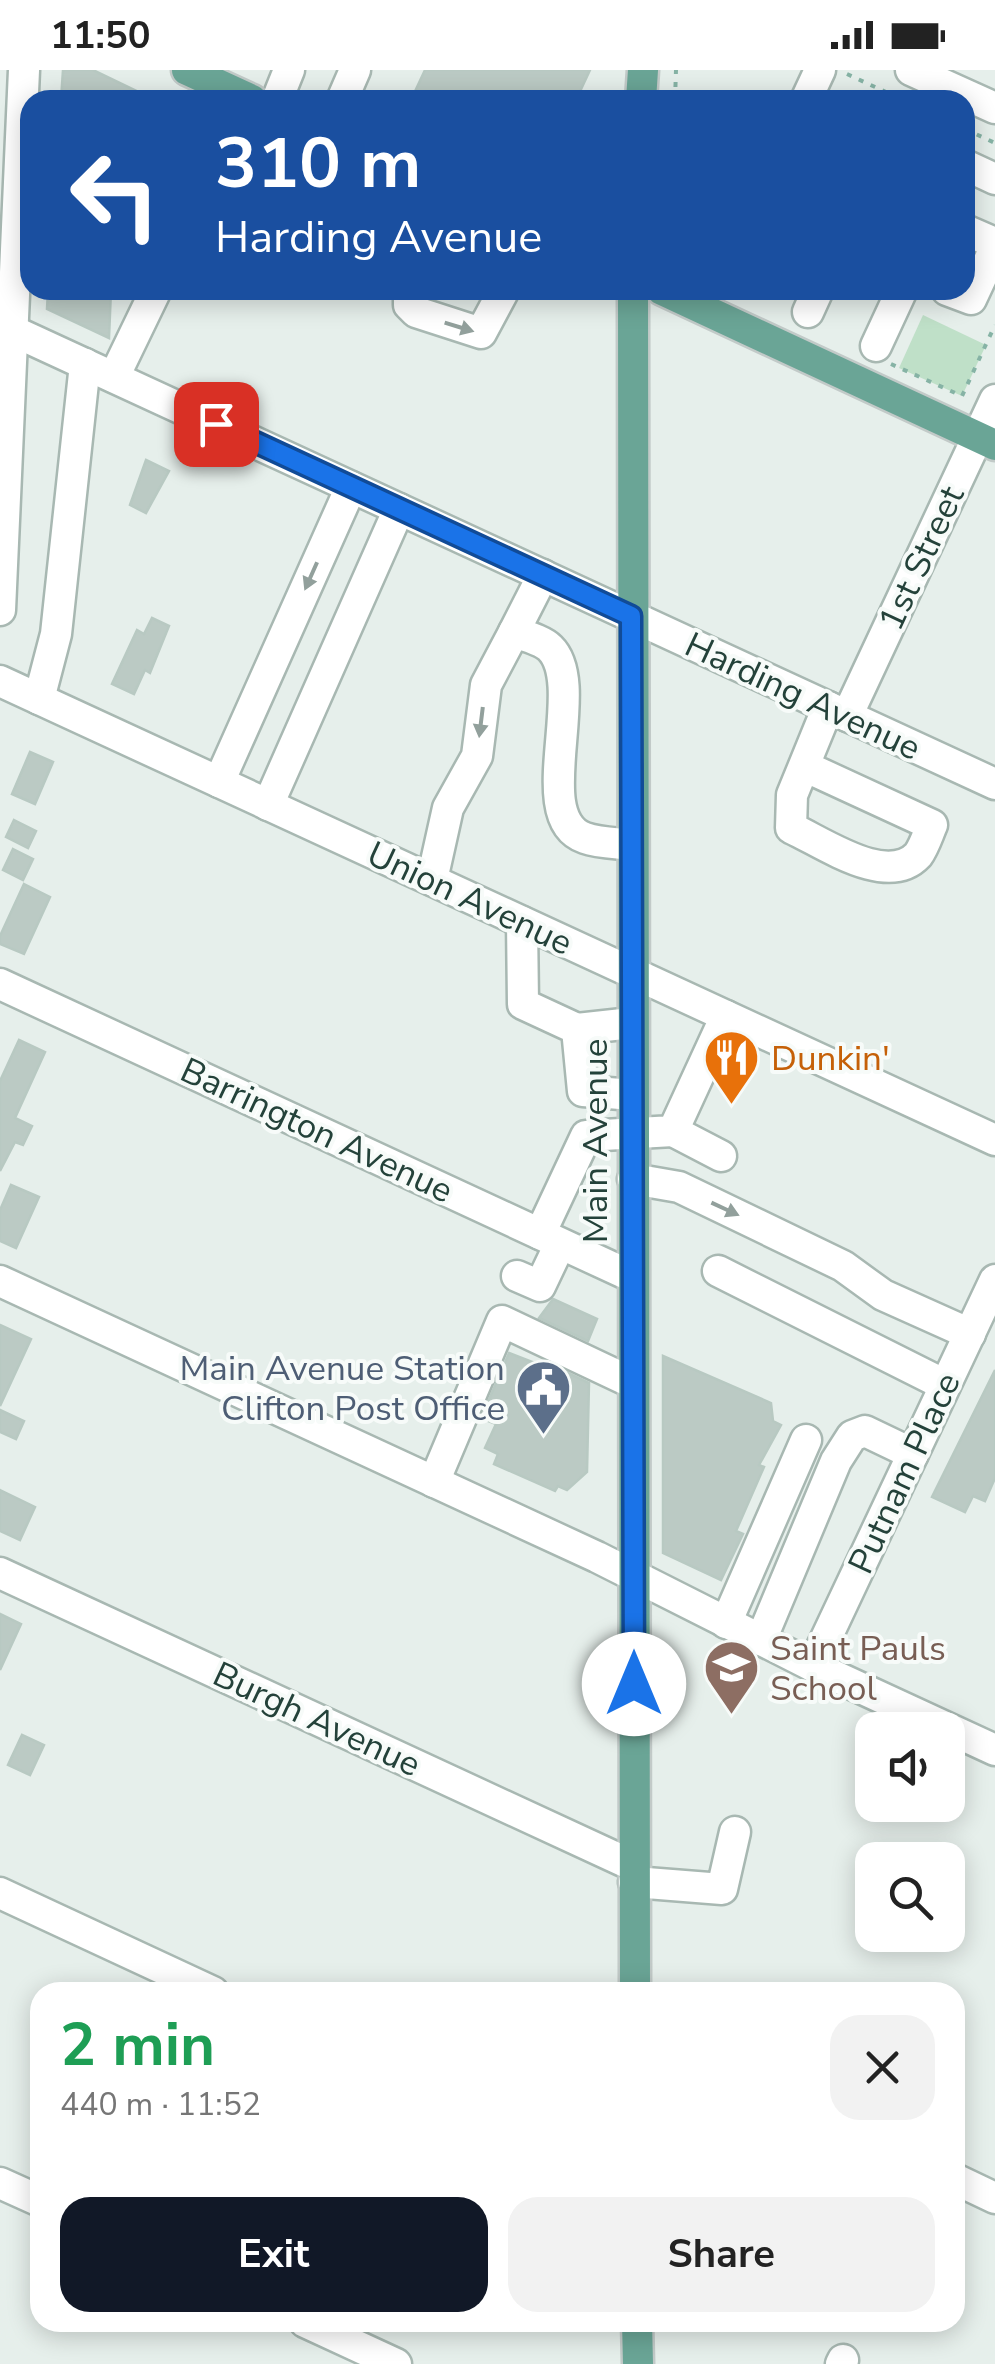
<!DOCTYPE html>
<meta charset="utf-8">
<style>
:root{--surface:#fff;--page:#f2f2f2;--text:#222;--muted:#767676;--accent:#111827}
body{margin:0;font-family:"Nunito Sans",sans-serif;background:var(--page);color:var(--text);height:100vh;display:flex;flex-direction:column;font-size:38px;white-space:nowrap}
*{box-sizing:border-box;margin:0}
p{font-size:32px;color:var(--muted)}
.icon{flex:none;width:55px;height:55px;fill:none;stroke:currentColor;stroke-width:2;stroke-linecap:round;stroke-linejoin:round}
.map{position:relative;flex:1;overflow:hidden}
.panel{position:absolute;left:30px;top:1912px;width:935px;height:350px;display:flex;flex-direction:column;background:var(--surface);border-radius:30px;box-shadow:0 5px 25px #0003}
.panel>*{flex:none}
.guide{position:absolute;left:20px;top:20px;width:955px;height:210px;border-radius:30px;box-shadow:0 5px 25px #0003;background:#1a4fa0;color:#fff;overflow:hidden}
.controls{position:absolute;left:855px;top:1642px;display:grid;gap:20px}
.controls a{display:grid;place-items:center;width:110px;height:110px;border-radius:20px;background:var(--surface);box-shadow:0 5px 25px #0003;font-size:50px}
.pin{position:absolute;display:grid;place-items:center;width:85px;height:85px;color:#fff;margin:-42px;border-radius:20px;box-shadow:0 5px 15px #0006}
.me{position:absolute;width:110px;margin:-55px;rotate:0deg;stroke-linejoin:round;filter:drop-shadow(0 0 8px #0008)}
.turn{display:flex;align-items:center;gap:35px;height:210px;padding:0 30px;font-size:45px}
.turn .icon{width:130px;height:130px;stroke-width:2.5}
.turn b{display:block;font-size:70px;line-height:85px}
.round{display:grid;place-items:center;flex:none;width:105px;height:105px;border-radius:30px;background:var(--page)}
.overview{display:flex;align-items:center;justify-content:space-between;height:170px;padding:0 30px}
h1{font-size:60px;font-weight:700;line-height:75px;color:#1e9e55}
.cta{display:flex;gap:20px;margin-top:auto;padding:20px 30px}
.cta a{flex:1;height:115px;border-radius:30px;background:var(--accent);color:#fff;font-size:40px;font-weight:700;line-height:115px;text-align:center}
.cta a+a{background:var(--page);color:var(--text)}
.status{display:flex;justify-content:space-between;align-items:center;height:70px;padding:0 50px;background:var(--surface);direction:ltr}
.status svg{height:28px;fill:currentColor}
.map>svg:first-child{display:block}
.green{fill:#bfe0c8}
.building{fill:#bbcac4;stroke:#b8c9c2;stroke-width:2.5}
.lines{fill:none;stroke-linecap:round;stroke-linejoin:round}
.minor-casing{stroke:#a8b8b2;stroke-width:35}
.major-casing{stroke:#c2cac8;stroke-width:35}
.path{stroke:#86b3a5;stroke-width:4;stroke-dasharray:5 8;stroke-linecap:butt}
.minor{stroke:#fff;stroke-width:30}
.major{stroke:#6aa596;stroke-width:30}
.oneway{fill:#92a09c}
.route-casing{stroke:#114b97;stroke-width:25}
.route{stroke:#1a73e8;stroke-width:18}
.labels{text-anchor:middle;stroke-width:8;stroke-linejoin:round;paint-order:stroke}
.street-label{font-size:35px;fill:#24423a;stroke:#f7fbf9}
.food-label{font-size:35px;fill:#c56008;stroke:#f7fbf9;text-anchor:start}
.service-label{font-size:35px;fill:#4e5e75;stroke:#f7fbf9;text-anchor:end}
.education-label{font-size:35px;fill:#785e54;stroke:#f7fbf9;text-anchor:start}
</style>
<div class="status"><b>11:50</b><svg viewBox="0 0 49 12"><path d="M0 12V9h3v3zM5 12V6h3v6zM10 12V3h3v9zM15 12V0h3v12zM26 1h20v11H26zM47 4h2v5h-2z"/></svg></div>
<div class="map">
<svg width="995" height="2294" viewBox="0 0 995 2294">
<rect width="100%" height="100%" fill="#e6efeb"/>
<path class="green" d="M923 245 986 275 962 326 899 298Z"/>
<g class="building">
<path d="M63 0H93L155 30H61Z"/>
<path d="M425 0H590L576 30H411Z"/>
<path d="M48 220H111L109 268 47 239Z"/>
<path d="M146 390 169 401 146 443 130 435Z"/>
<path d="M152 548 169 556 150 603 145 600 134 624 112 614 137 560 144 564Z"/>
<path d="M30 682 53 692 35 734 12 724Z"/>
<path d="M14 750 36 761 28 778 6 767Z"/>
<path d="M13 779 33 789 23 810 3 800Z"/>
<path d="M24 814 50 827 24 884 0 874V866Z"/>
<path d="M19 970 45 982 15 1048 32 1056 23 1075 15 1072 0 1101V1011Z"/>
<path d="M11 1115 39 1127 16 1178 0 1171V1140Z"/>
<path d="M553 1229 597 1249 588 1271 539 1248Z"/>
<path d="M0 1255 31 1269 0 1336Z"/>
<path d="M509 1283 545 1297 547 1293 589 1313 587 1402 567 1420 558 1416 555 1421 494 1394 498 1384 485 1378 496 1354 486 1350 491 1341 485 1339Z"/>
<path d="M663 1286 771 1333 773 1351 781 1355 759 1395 764 1397 736 1461 743 1464 721 1510 663 1483Z"/>
<path d="M995 1300V1408L985 1431 973 1426 965 1442 932 1427Z"/>
<path d="M0 1340 24 1351 16 1369 0 1362Z"/>
<path d="M0 1420 35 1437 20 1470 0 1461Z"/>
<path d="M0 1544 21 1554 0 1600Z"/>
<path d="M22 1665 44 1675 30 1705 8 1695Z"/>
</g>
<g class="lines">
<defs>
<g id="minor">
<path d="M911 0 995 38"/>
<path d="M277 30 289 0"/>
<path d="M342 30 355 0"/>
<path d="M806 30 820 0"/>
<path d="M965 95 995 109"/>
<path d="M965 160 995 173"/>
<path d="M409 220V235L416 242 481 263 504 220"/>
<path d="M947 220 971 229 995 178"/>
<path d="M808 242 818 220"/>
<path d="M11 260 995 714"/>
<path d="M876 276 902 220"/>
<path d="M114 307 156 220"/>
<path d="M543 505 514 562C525 566 542 570 550 578 589 616 527 748 585 768 599 773 617 773 632 775"/>
<path d="M0 540 24 0"/>
<path d="M0 611 995 1070"/>
<path d="M39 629 56 564 85 294"/>
<path d="M847 646 995 330"/>
<path d="M804 696 932 755C928 764 924 777 918 785 887 818 824 773 791 758L792 725 828 637"/>
<path d="M219 712 351 417"/>
<path d="M268 735 399 439"/>
<path d="M432 810 448 738 477 686 486 615 514 562"/>
<path d="M522 852 523 934 577 959 583 1021 633 1025"/>
<path d="M0 914 633 1207"/>
<path d="M577 959 632 953"/>
<path d="M673 1061 721 1086"/>
<path d="M633 1109 679 1117 843 1196 883 1225 970 1264"/>
<path d="M540 1164 586 1066 673 1061 726 946"/>
<path d="M718 1201 945 1315"/>
<path d="M517 1206 540 1216 560 1174"/>
<path d="M0 1211 597 1487 813 1596 995 1680"/>
<path d="M434 1412 502 1251 633 1313"/>
<path d="M0 1503 634 1796"/>
<path d="M726 1553 806 1370"/>
<path d="M761 1570 836 1391 852 1366 865 1361 913 1384"/>
<path d="M813 1596 995 1210"/>
<path d="M634 1812 722 1819 735 1762"/>
<path d="M0 1823 213 1922"/>
<path d="M955 2109 995 2128"/>
<path d="M0 2113 40 2131"/>
<path d="M305 2252 396 2294"/>
<path d="M841 2294 843 2290"/>
</g>
<g id="major">
<path d="M187 0 252 30"/>
<path d="M641 30 643 0"/>
<path d="M633 220 635 1922"/>
<path d="M662 220 995 375"/>
<path d="M637 2252 638 2294"/>
</g>
</defs>
<use href="#minor" class="minor-casing"/>
<use href="#major" class="major-casing"/>
<g class="path">
<path d="M847 4 903 30"/>
<path d="M675 30 676 0"/>
<path d="M965 59 995 73"/>
<path d="M891 294 962 326 995 255"/>
</g>
<use href="#minor" class="minor"/>
<use href="#major" class="major"/>
</g>
<defs><path id="oneway-solid" d="M-6-.8H1V-3.2L6.5 0L1 3.2V.8H-6Z" transform="scale(2.5)"/></defs>
<g class="oneway">
<use href="#oneway-solid" transform="translate(459 257) rotate(17)"/>
<use href="#oneway-solid" transform="translate(311 506) rotate(114)"/>
<use href="#oneway-solid" transform="translate(481 652) rotate(97)"/>
<use href="#oneway-solid" transform="translate(725 1139) rotate(25)"/>
</g>
<g class="lines">
<defs>
<path id="route" d="M216 354 631 546 634 1614"/>
</defs>
<use href="#route" class="route-casing"/>
<use href="#route" class="route"/>
</g>
<defs>
<symbol id="restaurant-pin" viewBox="-11 -11 22 30"><path d="M0 17L-7.5 6A9.5 9.5 0 1 1 7.5 6Z" fill="#e8710a" stroke="#f7fbf9"/><path d="M-5-6h1v4h1v-4h1v4h1v-4h1v5L-1.5 .5V6h-2V.5L-5-1ZM5-6V6H3V1.5H1.5Q1.5-4 5-6Z" fill="#fff"/></symbol>
<symbol id="civic-pin" viewBox="-11 -11 22 30"><path d="M0 17L-7.5 6A9.5 9.5 0 1 1 7.5 6Z" fill="#5c6f8a" stroke="#f7fbf9"/><path d="M-.6-6.5H3V-4.5H.6V-3L4-1V1h2V6H-6V1h2V-1L-.6-3ZM-1.2 2.5V6h2.4V2.5Z" fill="#fff"/></symbol>
<symbol id="school-pin" viewBox="-11 -11 22 30"><path d="M0 17L-7.5 6A9.5 9.5 0 1 1 7.5 6Z" fill="#8d6e63" stroke="#f7fbf9"/><path d="M0-5L7-2L0 1L-7-2ZM-4 1L0 2.5L4 1V4Q0 6-4 4Z" fill="#fff"/></symbol>
</defs>
<g fill-rule="evenodd">
<use href="#restaurant-pin" x="700" y="956" width="63" height="86"/>
<use href="#civic-pin" x="512" y="1286" width="63" height="86"/>
<use href="#school-pin" x="700" y="1566" width="63" height="86"/>
</g>
<g class="labels">
<g class="street-label">
<text transform="translate(921 488) rotate(-65)" y="12">1st Street</text>
<text transform="translate(803 626) rotate(25)" y="12">Harding Avenue</text>
<text transform="translate(470 828) rotate(25)" y="12">Union Avenue</text>
<text transform="translate(317 1060) rotate(25)" y="12">Barrington Avenue</text>
<text transform="translate(595 1071) rotate(-90)" y="12">Main Avenue</text>
<text transform="translate(904 1403) rotate(-65)" y="12">Putnam Place</text>
<text transform="translate(317 1649) rotate(25)" y="12">Burgh Avenue</text>
</g>
<g class="food-label">
<text x="771" y="1000">Dunkin'</text>
</g>
<g class="service-label">
<text x="505" y="1310">Main Avenue Station<tspan x="505" dy="40">Clifton Post Office</tspan></text>
</g>
<g class="education-label">
<text x="770" y="1590">Saint Pauls<tspan x="770" dy="40">School</tspan></text>
</g>
</g>
</svg>
<div class="controls">
<a><svg class="icon" aria-label="sound" viewBox="0 0 24 24"><path d="M4 9h4l5-4v14l-5-4H4zM17 9q2 3 0 6"/></svg></a>
<a><svg class="icon" aria-label="search" viewBox="0 0 24 24"><circle cx="10" cy="10" r="6"/><path d="M15 15l6 6"/></svg></a>
</div>
<div class="pin" style="left:216px;top:354px;background:#d93025"><svg class="icon" aria-label="arrive" viewBox="0 0 24 24"><path d="M6 21V4h12l-3 4 3 4H6"/></svg></div>
<svg class="me" style="left:634px;top:1614px" viewBox="-20 -20 40 40"><circle r="19" fill="#fff"/><path d="M0-13L10 11 0 6-10 11z" fill="#1a73e8"/></svg>
<div class="guide">
<div class="turn"><svg class="icon" aria-label="left" viewBox="0 0 24 24"><path d="M17 20v-9H6M10 6l-5 5 5 5"/></svg><div><b>310 m</b>Harding Avenue</div></div>
</div>
<section class="panel">
<div class="overview"><div><h1>2 min</h1><p>440 m · 11:52</p></div><a class="round"><svg class="icon" aria-label="close" viewBox="0 0 24 24"><path d="M6 6l12 12M18 6L6 18"/></svg></a></div>
<div class="cta"><a>Exit</a><a>Share</a></div>
</section>
</div>
